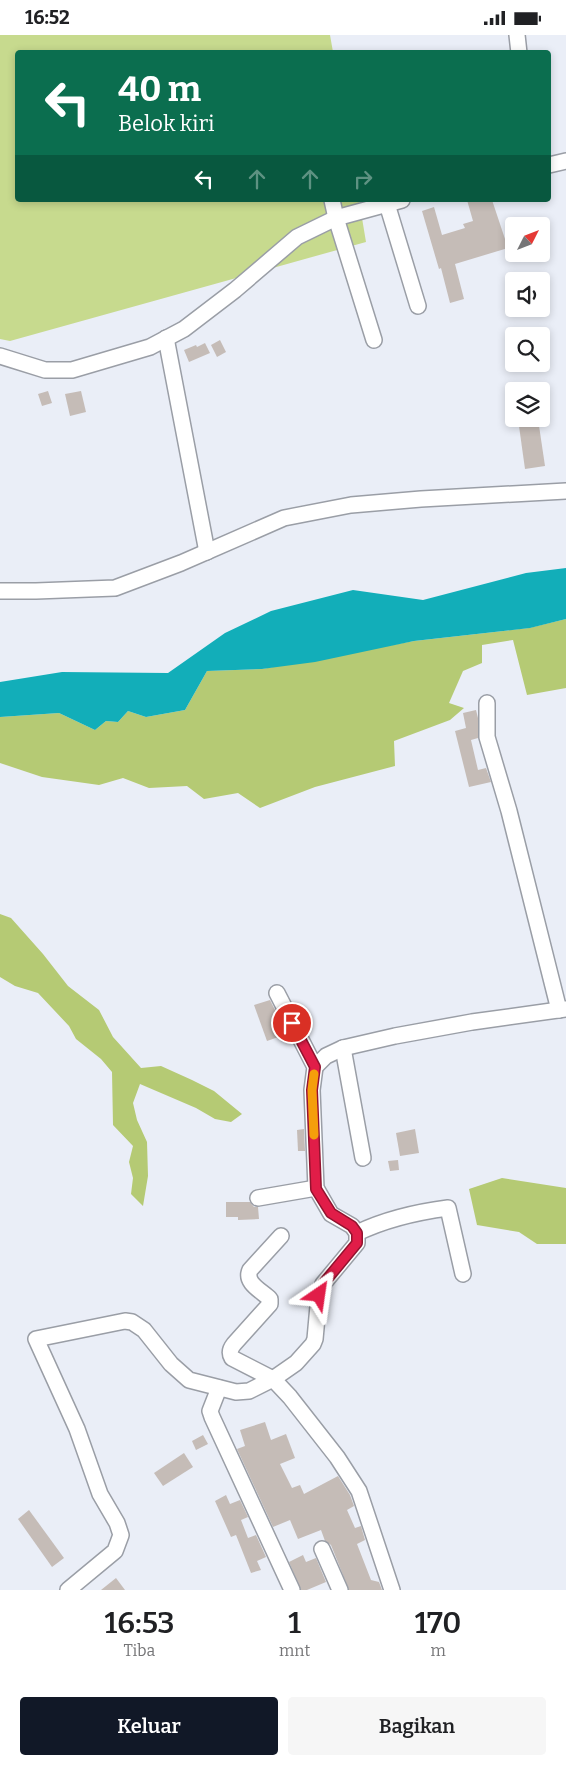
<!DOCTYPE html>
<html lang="id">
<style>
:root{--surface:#fff;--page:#f6f6f6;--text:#202124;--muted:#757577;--accent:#111827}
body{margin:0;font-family:Bitter,serif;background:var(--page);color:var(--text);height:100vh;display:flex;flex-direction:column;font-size:19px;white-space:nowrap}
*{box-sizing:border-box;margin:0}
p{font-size:16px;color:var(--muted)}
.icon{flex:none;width:28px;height:28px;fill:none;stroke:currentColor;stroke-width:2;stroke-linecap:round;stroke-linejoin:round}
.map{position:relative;height:1555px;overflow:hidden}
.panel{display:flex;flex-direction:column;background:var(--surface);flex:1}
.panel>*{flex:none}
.hud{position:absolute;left:15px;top:15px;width:536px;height:152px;border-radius:5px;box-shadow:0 2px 8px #0003;background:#0b6e4f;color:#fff;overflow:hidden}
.needle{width:32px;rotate:48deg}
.tools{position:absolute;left:505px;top:182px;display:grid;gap:10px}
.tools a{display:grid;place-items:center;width:45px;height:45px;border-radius:5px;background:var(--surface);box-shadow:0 2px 8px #0003;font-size:25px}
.pin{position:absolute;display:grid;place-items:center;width:42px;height:42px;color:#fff;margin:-21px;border:2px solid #fff;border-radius:50%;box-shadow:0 1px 5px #0007}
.me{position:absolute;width:55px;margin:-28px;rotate:32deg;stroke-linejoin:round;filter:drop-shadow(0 0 4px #0008)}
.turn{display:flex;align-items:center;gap:18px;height:105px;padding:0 20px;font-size:22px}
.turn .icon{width:65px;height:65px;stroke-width:2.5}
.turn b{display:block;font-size:35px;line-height:42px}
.lanes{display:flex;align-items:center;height:48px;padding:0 20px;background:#0003;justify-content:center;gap:25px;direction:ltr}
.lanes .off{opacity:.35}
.eta{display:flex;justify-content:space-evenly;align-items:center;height:85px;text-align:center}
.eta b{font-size:30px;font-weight:600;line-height:35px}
.action{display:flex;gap:10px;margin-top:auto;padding:10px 20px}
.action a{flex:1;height:58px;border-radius:5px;background:var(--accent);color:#fff;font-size:20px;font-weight:600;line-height:58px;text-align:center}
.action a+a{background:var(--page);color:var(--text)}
.status{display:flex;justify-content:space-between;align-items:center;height:35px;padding:0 25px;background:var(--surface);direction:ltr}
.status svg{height:14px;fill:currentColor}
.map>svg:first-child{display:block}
.green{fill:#c7da8e}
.forest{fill:#b5ca74}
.water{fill:#12aeb9}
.building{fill:#c5bcb7}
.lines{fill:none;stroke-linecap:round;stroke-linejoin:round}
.minor-casing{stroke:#9a9ea6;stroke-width:18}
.minor{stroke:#fff;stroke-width:15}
.route-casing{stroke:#92132f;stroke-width:12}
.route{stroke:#e11d48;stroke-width:9}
.slow{stroke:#f59e0b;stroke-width:9}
</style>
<div class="status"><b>16:52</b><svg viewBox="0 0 49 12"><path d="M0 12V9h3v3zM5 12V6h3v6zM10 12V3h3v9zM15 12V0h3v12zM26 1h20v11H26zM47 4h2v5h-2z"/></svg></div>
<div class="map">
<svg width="566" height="1555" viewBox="0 0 566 1555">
<rect width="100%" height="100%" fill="#eaeef7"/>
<path class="green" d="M0 0H330L333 17 18 18V165H359L366 207 10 306 0 304Z"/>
<g class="forest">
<path d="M566 584V653L527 660 513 605 482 610V628L463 636 449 668 464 673 450 685 394 706 395 731 315 752 260 773 238 758 204 764 187 751 149 753 123 743 99 750 42 742 0 728V682L59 678 95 695 106 686 118 687 128 676 146 682 185 675 207 636 262 634 414 606 529 593Z"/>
<path d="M0 879 11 883 43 919 68 951 99 975 113 1002 141 1033 161 1031 192 1045 214 1056 242 1079 231 1087 215 1084 196 1073 140 1049 133 1068 137 1085 147 1107 148 1141 143 1171 131 1159 133 1143 129 1127 133 1111 113 1090 112 1037 101 1024 76 1004 69 991 38 958 15 951 0 942Z"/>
<path d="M502 1143 566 1153V1209H537L519 1197 477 1190 469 1154Z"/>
</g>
<path class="water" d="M566 533V584L530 593 414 606 315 627 262 634 207 636 185 675 146 682 128 676 118 687 106 686 95 695 59 678 0 682V647L62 637 168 638 225 598 271 576 353 555 423 565 526 538Z"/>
<g class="building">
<path d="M467 165H492L508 213 455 229 464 264 450 268 441 233 439 234 422 176 434 172 442 200 465 193 463 189 473 186Z"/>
<path d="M220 305 226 317 217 322 211 310Z"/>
<path d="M205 308 210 318 189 327 184 315 196 310 197 312Z"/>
<path d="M48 356 52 368 42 371 38 359Z"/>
<path d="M81 356 86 377 70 381 65 359Z"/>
<path d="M518 384H538L545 431 525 434Z"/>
<path d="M476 675 478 683V703L471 705 478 735 486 733 491 747 469 752 455 696 466 693 463 678Z"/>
<path d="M270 965 287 999 267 1006 254 970Z"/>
<path d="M304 1094 305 1116H298L297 1095Z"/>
<path d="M415 1094 419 1118 400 1121 396 1098Z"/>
<path d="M398 1125 399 1135 390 1136 388 1126Z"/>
<path d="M226 1167H250L254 1172H258L259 1184 238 1185V1182H226Z"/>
<path d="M265 1387 271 1405 286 1399 295 1423 280 1429 292 1453 300 1450 304 1459 338 1441 350 1460 354 1471 347 1475 355 1493 361 1491 365 1505 357 1509 371 1545 379 1547 382 1555H349L331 1510 325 1506 321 1495 298 1504 290 1485 273 1492 237 1414 245 1411 240 1395Z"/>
<path d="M203 1400 208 1409 196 1415 192 1406Z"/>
<path d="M184 1418 193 1432 163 1451 154 1438Z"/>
<path d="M226 1460 230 1469 240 1465 248 1482 241 1485 248 1503 256 1500 266 1522 257 1526 261 1535 251 1538 236 1500 231 1502 215 1466Z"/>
<path d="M29 1475 64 1523 52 1532 18 1484Z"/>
<path d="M303 1520 306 1527 316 1523 326 1547 307 1555H301L289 1527Z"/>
<path d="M116 1543 125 1555H101Z"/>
</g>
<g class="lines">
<defs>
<g id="minor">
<path d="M517 0 519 18"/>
<path d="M549 130 566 126"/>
<path d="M332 165 336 183 374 305"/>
<path d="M387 169 418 271"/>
<path d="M166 303 207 517"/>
<path d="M0 321 45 335H72L150 312 184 294 235 255 297 202 336 183 402 165"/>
<path d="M0 556H36L115 553 181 528 284 483 351 470 421 464 566 456"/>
<path d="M487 668V702L509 776 559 975"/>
<path d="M343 1013 363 1123"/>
<path d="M315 1032 326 1021 343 1013 395 1001 472 987 566 974"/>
<path d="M258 1163 316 1153"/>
<path d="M357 1198C386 1184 417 1177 448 1173L463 1239"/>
<path d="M281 1201 250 1235C244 1248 262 1256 270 1264V1269L234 1309C230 1314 229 1318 232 1323L273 1344 290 1362 337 1422 359 1456 392 1555"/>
<path d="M219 1353 210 1376 212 1382 292 1555"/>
<path d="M322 1514 340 1555"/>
<path d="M68 1555 115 1516 121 1500 117 1488 100 1459 77 1394 36 1304 125 1286 132 1287 144 1295 171 1329 189 1345 236 1357 249 1356 273 1344 296 1328 313 1309 315 1304 319 1260 323 1249 357 1208V1198L352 1191 331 1179 316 1153 312 1055 315 1032 277 958"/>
</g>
</defs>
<use href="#minor" class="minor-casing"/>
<use href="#minor" class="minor"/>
</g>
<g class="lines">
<defs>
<path id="route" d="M292 988 315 1032 312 1055 316 1154 331 1178 352 1191 357 1198V1208L323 1249 319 1260"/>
</defs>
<use href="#route" class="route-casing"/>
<use href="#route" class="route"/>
<path class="slow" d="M314 1039 312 1055 314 1100"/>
</g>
</svg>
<div class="tools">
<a><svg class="needle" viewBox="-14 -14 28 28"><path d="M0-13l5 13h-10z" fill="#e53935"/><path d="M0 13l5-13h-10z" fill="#757577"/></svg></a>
<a><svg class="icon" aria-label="sound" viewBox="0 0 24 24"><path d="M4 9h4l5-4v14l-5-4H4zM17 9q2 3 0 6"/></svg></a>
<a><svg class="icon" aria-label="search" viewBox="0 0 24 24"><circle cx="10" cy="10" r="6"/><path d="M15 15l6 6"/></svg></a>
<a><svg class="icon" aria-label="layers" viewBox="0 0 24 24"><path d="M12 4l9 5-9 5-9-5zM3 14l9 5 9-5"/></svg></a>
</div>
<div class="pin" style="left:292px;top:988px;background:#d93025"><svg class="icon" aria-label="arrive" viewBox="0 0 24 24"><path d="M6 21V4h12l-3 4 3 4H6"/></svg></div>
<svg class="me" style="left:319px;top:1260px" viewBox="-20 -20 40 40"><path d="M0-17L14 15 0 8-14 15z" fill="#e11d48" stroke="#fff" stroke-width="4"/></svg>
<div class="hud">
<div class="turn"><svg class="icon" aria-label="left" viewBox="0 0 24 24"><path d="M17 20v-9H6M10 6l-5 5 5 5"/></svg><div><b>40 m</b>Belok kiri</div></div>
<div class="lanes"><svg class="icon" aria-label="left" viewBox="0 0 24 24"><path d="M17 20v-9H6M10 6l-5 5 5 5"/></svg><svg class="icon off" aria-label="ahead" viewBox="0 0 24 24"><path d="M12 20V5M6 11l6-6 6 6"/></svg><svg class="icon off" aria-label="ahead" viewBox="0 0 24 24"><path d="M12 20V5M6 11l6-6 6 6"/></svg><svg class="icon off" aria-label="right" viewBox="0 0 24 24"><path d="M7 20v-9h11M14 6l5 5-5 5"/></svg></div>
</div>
</div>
<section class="panel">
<div class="eta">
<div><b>16:53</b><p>Tiba</p></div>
<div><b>1</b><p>mnt</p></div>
<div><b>170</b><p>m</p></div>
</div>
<div class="action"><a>Keluar</a><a>Bagikan</a></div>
</section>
